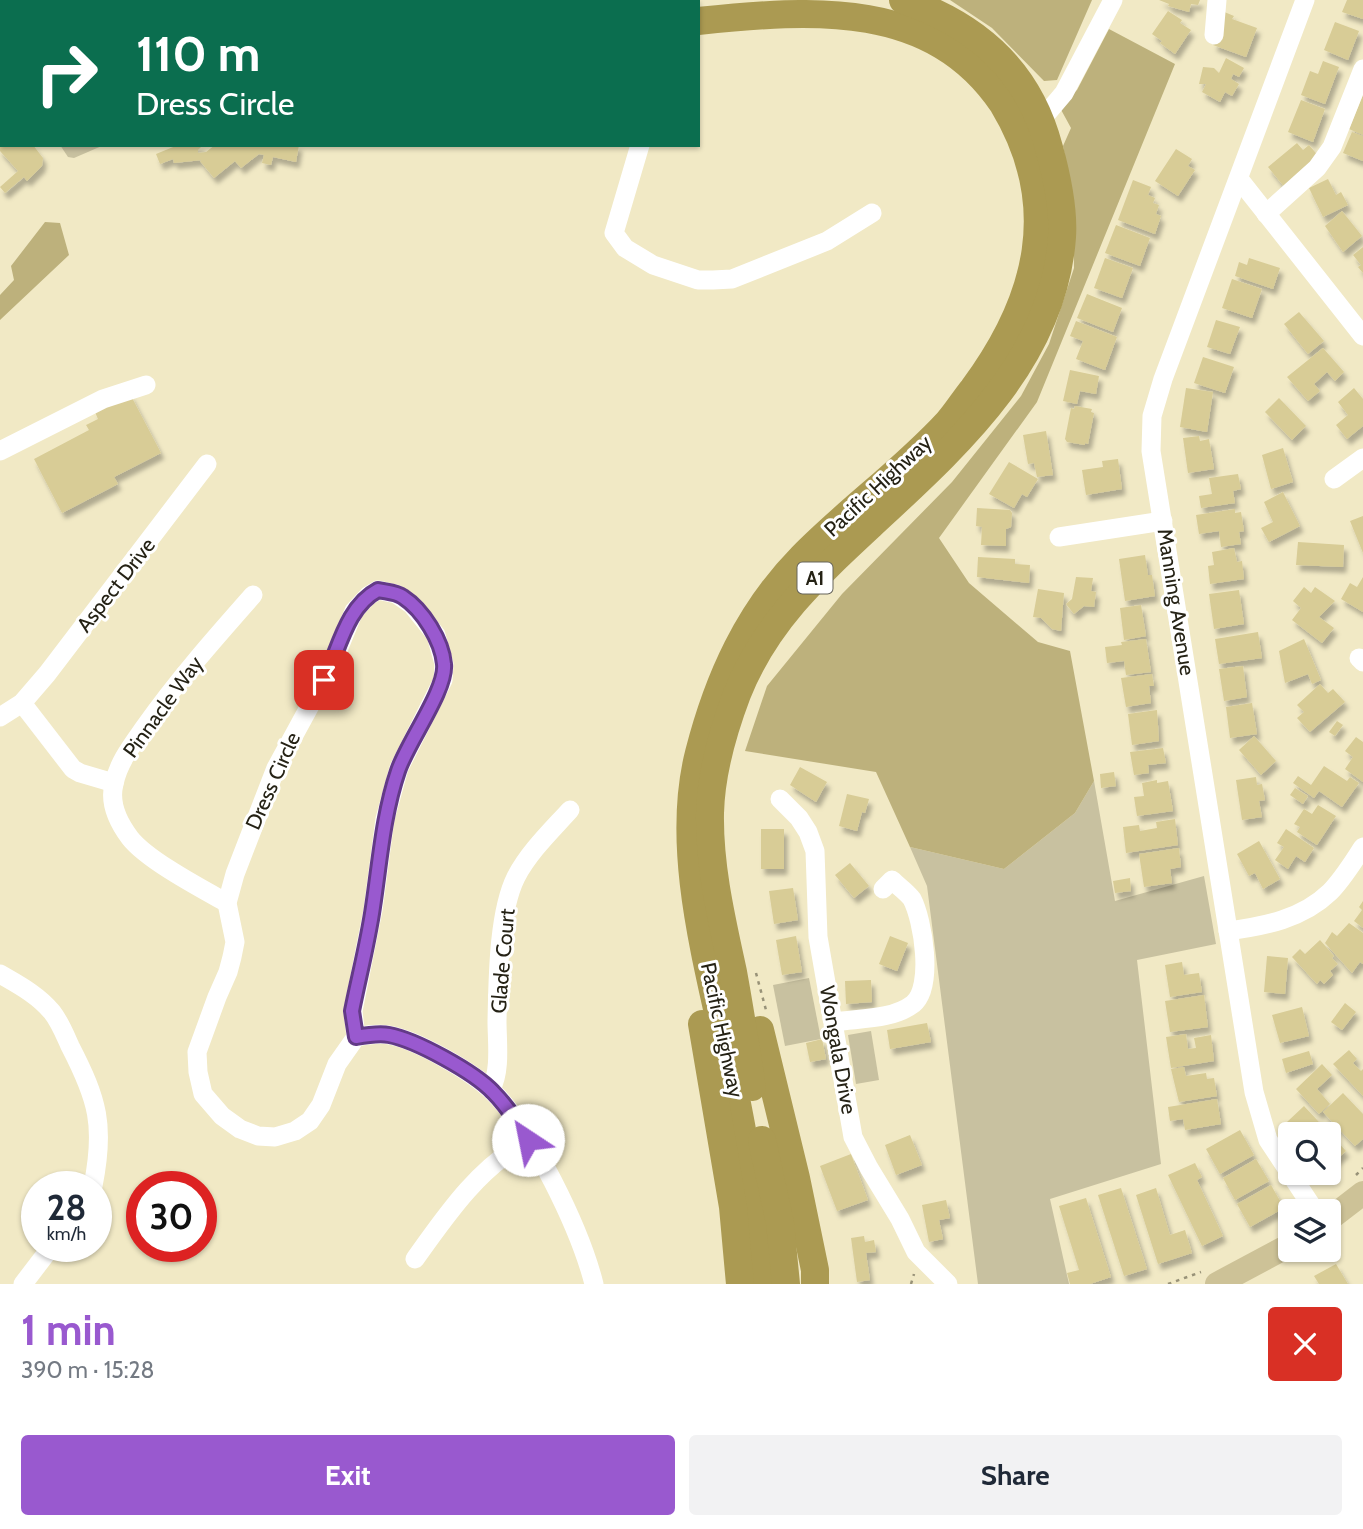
<!DOCTYPE html>
<meta charset="utf-8">
<style>
:root{--surface:#fff;--page:#f2f2f3;--text:#1f2937;--muted:#747a83;--accent:#9959cf}
body{margin:0;font-family:Cabin,sans-serif;background:var(--page);color:var(--text);height:100vh;display:flex;flex-direction:column;font-size:26px;white-space:nowrap}
*{box-sizing:border-box;margin:0}
p{font-size:23px;color:var(--muted)}
.icon{flex:none;width:38px;height:38px;fill:none;stroke:currentColor;stroke-width:2;stroke-linecap:round;stroke-linejoin:round}
.map{position:relative;height:1284px;overflow:hidden}
.panel{display:flex;flex-direction:column;background:var(--surface);flex:1}
.panel>*{flex:none}
.banner{position:absolute;left:0px;top:0px;width:700px;height:147px;box-shadow:0 2px 5px #0004;background:#0b6e4f;color:#fff;overflow:hidden}
.buttons{position:absolute;left:1278px;top:1122px;display:grid;gap:14px}
.buttons a{display:grid;place-items:center;width:63px;height:63px;border-radius:7px;background:var(--surface);box-shadow:0 2px 5px #0004;font-size:35px}
.speed{position:absolute;left:21px;top:1171px;display:flex;gap:14px;font-size:35px;font-weight:700;text-align:center}
.speed>*{display:grid;place-content:center;width:91px;height:91px;border-radius:50%;background:var(--surface);box-shadow:0 2px 5px #0004;line-height:1}
.speed small{font-size:18px;font-weight:400}
.speed .limit{border:10px solid #d22;background:#fff;color:#111}
.pin{position:absolute;display:grid;place-items:center;width:60px;height:60px;color:#fff;margin:-30px;border-radius:14px;box-shadow:0 4px 10px #0006}
.me{position:absolute;width:77px;margin:-38px;rotate:326deg;stroke-linejoin:round;filter:drop-shadow(0 0 5px #0008)}
.turn{display:flex;align-items:center;gap:24px;height:147px;padding:0 21px;font-size:32px}
.turn .icon{width:91px;height:91px;stroke-width:2.5}
.turn b{display:block;font-size:49px;line-height:60px}
.round{display:grid;place-items:center;flex:none;width:74px;height:74px;border-radius:7px;background:var(--page)}
.headline{display:flex;align-items:center;justify-content:space-between;height:119px;padding:0 21px}
h1{font-size:42px;font-weight:800;line-height:52px;color:var(--accent)}
.action{display:flex;gap:14px;margin-top:auto;padding:14px 21px}
.action a{flex:1;height:80px;border-radius:7px;background:var(--accent);color:#fff;font-size:28px;font-weight:800;line-height:80px;text-align:center}
.action a+a{background:var(--page);color:var(--text)}
.map>svg:first-child{display:block}
.green{fill:#c8c1a0}
.forest{fill:#bdb17c}
.building{fill:#d8cc96;filter:url(#shadow)}
.lines{fill:none;stroke-linecap:round;stroke-linejoin:round}
.path{stroke:#989278;stroke-width:2.5;stroke-dasharray:3.5 5;stroke-linecap:butt}
.minor{stroke:#fff;stroke-width:19}
.major{stroke:#cdc297;stroke-width:24}
.highway{stroke:#ab9a52;stroke-width:28}
.route-casing{stroke:#633a87;stroke-width:18}
.route{stroke:#9959cf;stroke-width:12}
.labels{text-anchor:middle;stroke-width:6;stroke-linejoin:round;paint-order:stroke}
.shield{fill:#fff;stroke:#66645b;stroke-width:2}
.shield-label{font-size:19px;font-weight:bold;fill:#252215}
.street-label{font-size:21px;fill:#252215;stroke:#fff}
</style>
<div class="map">
<svg width="1363" height="1284" viewBox="0 0 1363 1284">
<defs>
<filter id="shadow"><feDropShadow dx="3.5" dy="6" stdDeviation="2" flood-color="#0004"/></filter>
</defs>
<rect width="100%" height="100%" fill="#f1e9c5"/>
<g class="green">
<path d="M60 145H104L74 158 68 157Z"/>
<path d="M1094 781 1115 901 1204 876 1216 944 1137 960 1161 1164 1050 1199 1069 1284H978L927 886 910 847 1004 869 1075 813Z"/>
<path d="M809 978 821 1039 785 1046 773 985Z"/>
<path d="M871 1031 879 1080 856 1084 848 1035Z"/>
</g>
<g class="forest">
<path d="M950 0H1092L1057 80 1044 81 992 28Z"/>
<path d="M1109 29 1175 64 1037 402 939 538 969 583 1038 642 1070 651 1094 781 1075 813 1004 869 910 847 876 772 745 751 767 686 842 594 952 482 1021 396 1049 344 1074 268 1073 199 1063 146 1071 128 1059 106 1077 90Z"/>
<path d="M45 222 60 223 69 255 0 320V295L14 280 11 266Z"/>
</g>
<g class="building">
<path d="M1159 0H1200L1198 5 1191 4 1189 12 1168 6 1169 4Z"/>
<path d="M1347 0H1363V19L1342 12Z"/>
<path d="M1168 11 1182 20 1180 23 1191 30 1175 54 1160 43 1162 41 1152 34Z"/>
<path d="M1222 11 1234 16 1232 19 1257 28 1246 57 1213 45 1221 25Z"/>
<path d="M1335 22 1359 31 1348 60 1324 50Z"/>
<path d="M1226 58 1244 68 1239 77 1233 74 1231 79 1239 84 1232 96 1225 92 1220 102 1202 92 1206 84H1199L1203 67 1214 68 1219 73Z"/>
<path d="M1323 61 1339 67 1325 104 1301 95 1310 71 1318 74Z"/>
<path d="M1363 95V135L1349 129Z"/>
<path d="M1301 100 1325 109 1313 142 1288 132Z"/>
<path d="M1352 132 1363 136V161L1343 153Z"/>
<path d="M1297 143 1303 150 1309 145 1320 158 1286 189 1268 167Z"/>
<path d="M0 145H33L43 158 42 166 27 181 24 177 5 193 0 187 18 171 0 151Z"/>
<path d="M178 145H203L198 150V153L206 152 215 145H299L296 162 273 157 271 165 262 163 264 155 259 154 241 168 235 161 214 178 200 161 202 160 174 163 173 159 160 164 156 154Z"/>
<path d="M1176 149 1192 159 1188 166 1195 170 1178 196 1155 181Z"/>
<path d="M1328 179 1336 195 1341 192 1348 205 1323 217 1309 188Z"/>
<path d="M1133 180 1151 187 1148 195 1155 198 1153 203 1159 205 1156 214 1161 216 1155 234 1118 220Z"/>
<path d="M1342 211 1362 236 1343 252 1325 226Z"/>
<path d="M1116 225 1150 238 1140 266 1105 253Z"/>
<path d="M1363 247V273L1358 267 1361 265 1353 255Z"/>
<path d="M1105 258 1133 268 1122 298 1094 288Z"/>
<path d="M1249 258 1280 268 1273 289 1235 276 1239 262 1247 265Z"/>
<path d="M1232 279 1262 289 1252 318 1222 308Z"/>
<path d="M1087 294 1122 308 1113 332 1077 318Z"/>
<path d="M1299 312 1324 341 1308 354 1284 324Z"/>
<path d="M1216 320 1240 327 1230 354 1207 347Z"/>
<path d="M1076 321 1117 337 1105 370 1076 359 1083 341 1070 336Z"/>
<path d="M1323 348 1344 372 1335 381 1327 372 1314 384 1320 391 1308 401 1287 377Z"/>
<path d="M1203 357 1234 367 1225 393 1194 383Z"/>
<path d="M1070 370 1099 376 1096 394 1080 391 1077 404 1063 401Z"/>
<path d="M1186 388 1213 392 1207 432 1180 427Z"/>
<path d="M1354 388 1363 399V426L1347 439 1336 425 1348 415 1338 402Z"/>
<path d="M130 394 161 453 114 477 118 484 62 513 34 459 89 430 86 425 98 419 95 412Z"/>
<path d="M1279 398 1306 426 1292 440 1265 412Z"/>
<path d="M1075 406 1092 409 1091 412 1094 413 1088 444 1085 443V445L1067 442 1065 439 1071 408 1074 409Z"/>
<path d="M1046 431 1053 475 1037 477 1034 463 1028 464 1023 435Z"/>
<path d="M1199 436 1200 441 1209 439 1214 469 1188 473 1183 438Z"/>
<path d="M1283 448 1293 482 1271 489 1262 455Z"/>
<path d="M1118 459 1122 489 1086 495 1082 470 1103 467 1102 461Z"/>
<path d="M1009 462 1038 479 1027 497 1022 494 1014 508 989 494Z"/>
<path d="M1238 474 1241 489 1233 491 1235 503 1201 508 1199 496 1212 494 1209 478Z"/>
<path d="M1283 492 1300 526 1269 542 1261 528 1273 522 1264 502Z"/>
<path d="M977 508 1010 510 1012 513 1011 527 1006 529V546L981 545 982 527 976 526Z"/>
<path d="M1235 509V513L1241 512 1244 531 1239 532 1241 544 1221 547 1219 531 1199 534 1196 515Z"/>
<path d="M1363 516V553L1350 521Z"/>
<path d="M1298 542 1344 545 1343 567 1296 565Z"/>
<path d="M1234 548 1237 562 1242 561 1244 579 1210 584 1208 566 1214 565 1212 552Z"/>
<path d="M1145 555 1148 575H1152L1155 596 1125 601 1119 559Z"/>
<path d="M978 557 1015 559V564L1030 565 1029 583 977 577Z"/>
<path d="M1076 577 1093 578 1091 591 1096 592 1094 607 1084 606 1074 614 1066 604 1072 599Z"/>
<path d="M1363 577V612L1341 599 1350 583 1357 587Z"/>
<path d="M1304 587 1311 593 1315 587 1335 601 1319 617 1334 628 1322 643 1292 620 1301 608 1293 601Z"/>
<path d="M1038 589 1064 593 1061 631 1052 629 1041 618 1033 617Z"/>
<path d="M1239 590 1244 624 1214 629 1209 594Z"/>
<path d="M1141 605 1146 636 1124 640 1120 608Z"/>
<path d="M1258 632 1262 658 1219 664 1215 639Z"/>
<path d="M1146 639 1151 672 1126 675 1124 661 1107 663 1105 647 1122 645 1121 642Z"/>
<path d="M1304 639 1321 680 1312 684 1308 674 1285 683 1279 651Z"/>
<path d="M1243 666 1247 697 1224 701 1219 669Z"/>
<path d="M1152 674 1154 686H1149L1151 703 1126 707 1121 678Z"/>
<path d="M1320 684 1328 693 1333 689 1345 702 1310 732 1297 718 1304 712 1297 705Z"/>
<path d="M1252 703 1257 734 1230 738 1226 707Z"/>
<path d="M1157 710 1159 741 1132 745 1128 714Z"/>
<path d="M1337 721 1343 725 1335 736 1329 732Z"/>
<path d="M1254 736 1276 761 1261 775 1239 750Z"/>
<path d="M1356 737 1363 742V782L1345 769 1353 757 1345 751Z"/>
<path d="M1163 748 1166 763 1148 765 1149 773 1134 775 1130 752Z"/>
<path d="M1324 766 1347 781 1350 777 1359 783 1342 807 1319 791 1314 798 1293 783 1298 776 1311 785Z"/>
<path d="M800 767 827 782 816 802 790 785Z"/>
<path d="M1114 772 1116 786 1101 788 1100 774Z"/>
<path d="M1256 777 1257 785 1262 784 1265 800 1259 801 1262 817 1242 820 1236 780Z"/>
<path d="M1157 780V783L1168 781 1173 811 1137 816 1134 797 1144 796 1142 783Z"/>
<path d="M1295 788 1308 796 1303 804 1290 795Z"/>
<path d="M847 794 869 799 865 813 862 812 857 831 839 826Z"/>
<path d="M1318 805 1336 816 1317 845 1297 832 1300 827 1294 824 1304 809 1312 814Z"/>
<path d="M1175 819 1178 845 1126 853 1123 827 1139 825 1140 831 1157 828 1156 822Z"/>
<rect x="761" y="829" width="23" height="40"/>
<path d="M1286 829 1314 848 1305 862 1296 856 1288 869 1275 860 1284 847 1277 843Z"/>
<path d="M1259 841 1280 879 1263 889 1255 873 1249 876 1237 854Z"/>
<path d="M1179 848 1181 867 1170 869 1172 883 1144 887 1139 854Z"/>
<path d="M850 863 869 886 854 898 835 875Z"/>
<path d="M1130 878 1131 891 1115 893 1113 881Z"/>
<path d="M793 888 798 920 774 924 769 891Z"/>
<path d="M1363 901V928L1354 921 1362 910 1359 907Z"/>
<path d="M1349 923 1363 933V964L1360 962 1352 973 1325 943 1332 932 1337 936Z"/>
<path d="M796 936 802 972 782 975 776 940Z"/>
<path d="M890 936 908 943 897 971 879 964Z"/>
<path d="M1320 940 1334 956 1332 958 1338 964 1330 971 1333 975 1324 984 1320 980 1317 984 1292 957 1300 949 1305 954Z"/>
<path d="M1267 956 1288 958 1285 994 1264 992Z"/>
<path d="M1182 962 1184 975 1199 973 1202 992 1170 997 1165 965Z"/>
<path d="M871 980 872 1002 846 1004 845 981Z"/>
<path d="M1204 995 1208 1027 1170 1032 1165 1001Z"/>
<path d="M1345 1003 1356 1012 1342 1030 1331 1022Z"/>
<path d="M1302 1007 1309 1036 1280 1043 1272 1015Z"/>
<path d="M927 1023 931 1042 890 1049 887 1030Z"/>
<path d="M1186 1034 1188 1049 1196 1048 1194 1038 1211 1035 1214 1061 1171 1068 1166 1037Z"/>
<path d="M822 1039 826 1059 810 1062 806 1043Z"/>
<path d="M1349 1050 1357 1059 1353 1063 1361 1071 1363 1069V1096L1333 1064Z"/>
<path d="M1309 1051 1313 1064 1286 1073 1282 1059Z"/>
<path d="M1322 1064 1332 1075 1317 1089 1330 1104 1319 1114 1296 1089Z"/>
<path d="M1184 1067 1186 1076 1206 1073 1207 1079 1214 1078 1217 1096 1179 1102 1171 1069Z"/>
<path d="M1343 1093 1363 1114V1139L1355 1146 1323 1112Z"/>
<path d="M1217 1099 1221 1124 1185 1130 1183 1119 1170 1121 1168 1107Z"/>
<path d="M1304 1106 1346 1151 1328 1167V1134H1299L1287 1122Z"/>
<path d="M1240 1130 1254 1155 1220 1174 1206 1149Z"/>
<path d="M910 1135 922 1165 896 1175 885 1145Z"/>
<path d="M851 1154 868 1200 837 1211 820 1166Z"/>
<path d="M1256 1159 1269 1181 1235 1200 1223 1178Z"/>
<path d="M1195 1163 1202 1177 1197 1180 1223 1236 1202 1246 1168 1175Z"/>
<path d="M1271 1185 1284 1208 1250 1227 1237 1204Z"/>
<path d="M1121 1188 1147 1269 1124 1276 1098 1195Z"/>
<path d="M1156 1188 1170 1235 1185 1230 1192 1253 1158 1264 1136 1195Z"/>
<path d="M1086 1198 1111 1277 1090 1284H1070L1067 1273 1079 1270 1059 1206Z"/>
<path d="M946 1200 950 1218 939 1220 943 1239 929 1242 922 1205Z"/>
<path d="M864 1236 865 1242 874 1240 876 1252 866 1253 870 1280 857 1282 851 1238Z"/>
<path d="M1336 1264 1348 1284H1319L1314 1276Z"/>
</g>
<g class="lines">
<g class="path">
<path d="M0 91 2 93"/>
<path d="M756 973 766 1010"/>
<path d="M1356 1175 1363 1168"/>
<path d="M1283 1227 1290 1223"/>
<path d="M911 1284 914 1274"/>
<path d="M1168 1284 1201 1272"/>
</g>
<g class="minor">
<path d="M259 0 263 2"/>
<path d="M1305 0 1163 379 1152 416 1151 451 1254 1092 1268 1140 1315 1211"/>
<path d="M203 2 207 0"/>
<path d="M1214 35 1217 0"/>
<path d="M0 41 2 42"/>
<path d="M1042 119 1064 93 1113 0"/>
<path d="M640 145 614 233 625 248 653 265 698 280H713L732 279 827 241 872 213"/>
<path d="M1239 179 1363 336"/>
<path d="M1266 214 1317 168 1332 147 1363 69"/>
<path d="M0 451 103 399 146 385"/>
<path d="M1334 479 1363 458"/>
<path d="M1059 537 1163 521"/>
<path d="M378 590 396 594 412 605 436 635 444 664 443 680 399 768 385 819 373 910 353 1011 356 1037 337 1064 321 1105 310 1121 295 1131 275 1137 258 1136 240 1129 222 1116 203 1094 198 1072 197 1052 217 997 228 972 232 957 235 942 227 903 235 874 276 768 331 667 354 611 368 596Z"/>
<path d="M1359 658 1363 662"/>
<path d="M22 703 73 769 80 773 114 783"/>
<path d="M0 717 22 703 47 674 207 464"/>
<path d="M780 799 799 818 808 832 815 851 818 937 853 1137 869 1168 900 1219 916 1252 948 1284"/>
<path d="M227 903C202 889 147 860 130 838 118 822 109 803 114 784 118 763 132 745 144 728 177 681 215 638 253 595"/>
<path d="M1228 931C1265 926 1302 919 1330 892 1343 879 1353 862 1363 847"/>
<path d="M0 974C19 985 38 995 52 1012 60 1022 65 1035 70 1046 98 1100 105 1126 93 1186"/>
<path d="M834 1022C859 1018 892 1020 913 1004 934 987 923 920 912 899 907 892 898 886 892 880L883 889"/>
<path d="M356 1037C367 1035 378 1033 389 1035 417 1040 471 1071 492 1091 532 1129 580 1229 594 1284"/>
<path d="M491 1089C501 1070 497 1042 497 1021 498 980 498 913 516 877 529 852 551 831 570 810"/>
<path d="M415 1259C447 1214 479 1167 529 1140"/>
<path d="M23 1284 52 1246"/>
</g>
<g class="major">
<path d="M1328 1220 1363 1193"/>
<path d="M1217 1284 1290 1245"/>
</g>
<g class="highway">
<path d="M282 0 285 2"/>
<path d="M344 0 349 2"/>
<path d="M660 2 682 0"/>
<path d="M698 21C814 9 933 0 1003 104 1064 205 1039 300 973 389 964 400 957 412 948 422 903 471 848 510 802 557 748 612 718 679 699 753 674 850 709 967 729 1063 744 1137 757 1210 767 1284"/>
<path d="M702 1024 733 1207 740 1284"/>
<path d="M760 1030 796 1178 815 1270V1284"/>
<path d="M752 1087C746 1049 740 1010 733 972 722 921 709 867 710 813 711 774 723 731 737 694 765 623 816 576 871 525 956 446 1053 361 1062 237 1064 208 1057 177 1049 148 1029 71 977 25 903 0"/>
<path d="M762 1140 780 1223 786 1284"/>
</g>
</g>
<g class="lines">
<defs>
<path id="route" d="M324 680C339 650 346 607 378 590 386 592 396 592 403 597 423 610 442 641 444 664 447 689 407 743 398 771 383 815 380 861 373 907 368 942 359 976 352 1011L356 1037C367 1035 379 1033 389 1035 416 1040 474 1072 493 1092 507 1106 518 1123 528 1140"/>
</defs>
<use href="#route" class="route-casing"/>
<use href="#route" class="route"/>
</g>
<g class="labels">
<rect class="shield" x="797.5" y="562.5" width="35" height="31" rx="5"/>
<g class="shield-label">
<text x="815" y="585">A1</text>
</g>
<g class="street-label">
<text transform="translate(878 486) rotate(-43)" y="7">Pacific Highway</text>
<text transform="translate(116 585) rotate(-52)" y="7">Aspect Drive</text>
<text transform="translate(1176 602) rotate(81)" y="7">Manning Avenue</text>
<text transform="translate(163 707) rotate(-54)" y="7">Pinnacle Way</text>
<text transform="translate(273 781) rotate(-66)" y="7">Dress Circle</text>
<text transform="translate(503 961) rotate(-85)" y="7">Glade Court</text>
<text transform="translate(722 1030) rotate(78)" y="7">Pacific Highway</text>
<text transform="translate(838 1050) rotate(80)" y="7">Wongala Drive</text>
</g>
</g>
</svg>
<div class="buttons">
<a><svg class="icon" aria-label="search" viewBox="0 0 24 24"><circle cx="10" cy="10" r="6"/><path d="M15 15l6 6"/></svg></a>
<a><svg class="icon" aria-label="layers" viewBox="0 0 24 24"><path d="M12 4l9 5-9 5-9-5zM3 14l9 5 9-5"/></svg></a>
</div>
<div class="speed"><div>28<small>km/h</small></div><div class="limit">30</div></div>
<div class="pin" style="left:324px;top:680px;background:#d93025"><svg class="icon" aria-label="arrive" viewBox="0 0 24 24"><path d="M6 21V4h12l-3 4 3 4H6"/></svg></div>
<svg class="me" style="left:528px;top:1140px" viewBox="-20 -20 40 40"><circle r="19" fill="#fff"/><path d="M0-13L10 11 0 6-10 11z" fill="#9959cf"/></svg>
<div class="banner">
<div class="turn"><svg class="icon" aria-label="right" viewBox="0 0 24 24"><path d="M7 20v-9h11M14 6l5 5-5 5"/></svg><div><b>110 m</b>Dress Circle</div></div>
</div>
</div>
<section class="panel">
<div class="headline"><div><h1>1 min</h1><p>390 m · 15:28</p></div><a class="round" style="background:#d93025;color:#fff"><svg class="icon" aria-label="close" viewBox="0 0 24 24"><path d="M6 6l12 12M18 6L6 18"/></svg></a></div>
<div class="action"><a>Exit</a><a>Share</a></div>
</section>
